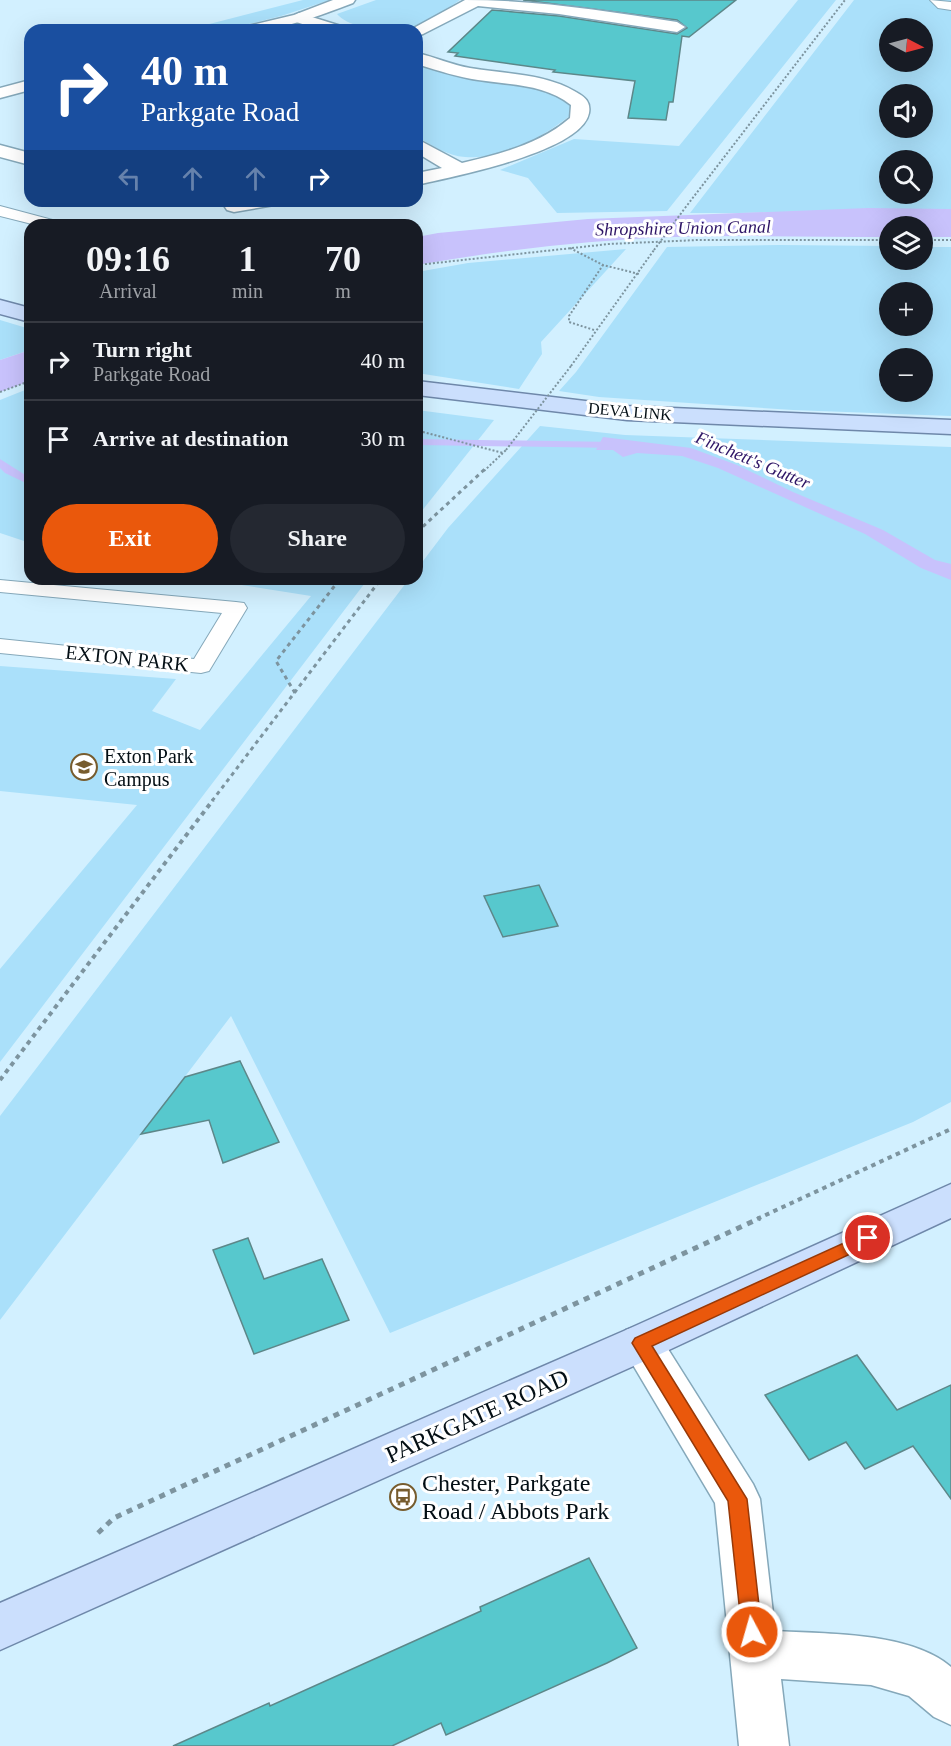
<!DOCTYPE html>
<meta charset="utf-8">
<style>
:root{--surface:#171b24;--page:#242831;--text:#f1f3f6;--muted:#9ea1a6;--line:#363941;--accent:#ea580c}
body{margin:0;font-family:Georgia,serif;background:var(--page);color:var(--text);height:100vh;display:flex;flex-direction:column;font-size:22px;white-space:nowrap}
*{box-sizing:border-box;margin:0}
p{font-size:20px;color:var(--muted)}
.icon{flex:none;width:33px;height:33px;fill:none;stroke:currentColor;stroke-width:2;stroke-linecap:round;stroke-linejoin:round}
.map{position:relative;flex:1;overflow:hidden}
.side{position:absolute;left:24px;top:219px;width:399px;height:366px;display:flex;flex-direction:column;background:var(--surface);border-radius:18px;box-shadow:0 6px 24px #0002}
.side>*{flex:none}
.banner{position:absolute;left:24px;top:24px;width:399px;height:183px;border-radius:18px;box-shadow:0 6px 24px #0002;background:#1a4fa0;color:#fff;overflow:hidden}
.needle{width:39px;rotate:96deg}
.buttons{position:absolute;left:879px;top:18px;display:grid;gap:12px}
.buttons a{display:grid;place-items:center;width:54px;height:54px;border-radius:50%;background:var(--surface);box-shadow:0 6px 24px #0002;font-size:30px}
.pin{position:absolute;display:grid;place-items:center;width:51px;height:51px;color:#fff;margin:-26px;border:3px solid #fff;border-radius:50%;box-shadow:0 2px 6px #0007}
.me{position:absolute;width:66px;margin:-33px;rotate:354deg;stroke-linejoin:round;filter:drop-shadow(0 0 4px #0008)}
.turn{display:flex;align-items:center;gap:21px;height:126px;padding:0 18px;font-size:27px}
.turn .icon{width:78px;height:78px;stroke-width:2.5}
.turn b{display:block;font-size:42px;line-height:51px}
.lanes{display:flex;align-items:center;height:57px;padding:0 18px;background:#0003;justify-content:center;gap:30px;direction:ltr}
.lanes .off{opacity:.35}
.eta{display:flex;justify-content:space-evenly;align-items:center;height:102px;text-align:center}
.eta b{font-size:36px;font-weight:700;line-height:42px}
.cta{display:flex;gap:12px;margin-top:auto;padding:12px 18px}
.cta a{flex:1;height:69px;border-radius:36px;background:var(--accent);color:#fff;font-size:24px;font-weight:700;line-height:69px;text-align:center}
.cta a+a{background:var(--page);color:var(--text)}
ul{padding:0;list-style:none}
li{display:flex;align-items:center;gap:18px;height:78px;padding:0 18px;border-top:2px solid var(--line)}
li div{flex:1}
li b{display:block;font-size:22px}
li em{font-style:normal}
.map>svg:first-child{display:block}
.green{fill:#aae0fa;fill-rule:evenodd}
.water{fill:#c8c2fc}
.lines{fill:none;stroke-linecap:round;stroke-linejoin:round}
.stream{fill:#c8c2fc;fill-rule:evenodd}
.building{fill:#57c8cd;stroke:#5d8789;stroke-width:1.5}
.lane-casing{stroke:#85a8ba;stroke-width:2}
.street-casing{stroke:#85a8ba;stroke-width:3}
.secondary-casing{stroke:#85a8ba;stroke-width:3}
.primary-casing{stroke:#6f88aa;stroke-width:3}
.path-far3{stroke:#7d949f;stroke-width:2;stroke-dasharray:2 2;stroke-linecap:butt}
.path-far2{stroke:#7d949f;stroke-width:3;stroke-dasharray:4 4;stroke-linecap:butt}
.path-far1{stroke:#7d949f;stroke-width:4;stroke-dasharray:4.5 4.5;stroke-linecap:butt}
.path{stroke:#7d949f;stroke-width:5;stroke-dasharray:6 6;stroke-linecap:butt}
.lane{fill:#fff;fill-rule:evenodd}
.street{fill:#fff;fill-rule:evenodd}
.secondary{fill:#fff;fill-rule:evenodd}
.primary{fill:#cbdffd;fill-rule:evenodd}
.path-bridge{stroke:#7d949f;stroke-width:2;stroke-dasharray:2 2;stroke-linecap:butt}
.route{fill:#ea580c;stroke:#983908;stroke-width:1.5}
.labels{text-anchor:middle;stroke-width:6;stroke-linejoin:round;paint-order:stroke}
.far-street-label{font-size:16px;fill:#030e14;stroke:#fff}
.far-water-label{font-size:18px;font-style:italic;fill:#2d1465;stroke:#fff}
.street-label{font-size:20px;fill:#030e14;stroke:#fff}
.poi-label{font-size:20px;fill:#030e14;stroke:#fff;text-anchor:start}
.near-street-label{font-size:24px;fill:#030e14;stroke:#fff}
.near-poi-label{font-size:24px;fill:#030e14;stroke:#fff;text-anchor:start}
</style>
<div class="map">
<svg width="951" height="1746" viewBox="0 0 951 1746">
<rect width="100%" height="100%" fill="#d2f0ff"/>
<g class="green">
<path d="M303 0H330L281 16 225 30H186Z"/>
<path d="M376 0H460C445 10 429 24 412 29 393 35 350 29 337 14Z"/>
<path d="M798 0H836L667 211 557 213 528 178 500 170 574 139 679 146Z"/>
<path d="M854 0H951V209C864 208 777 214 690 213ZM890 28H922V62H890ZM890 94H922V128H890ZM890 160H922V194H890Z"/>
<path d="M417 63C440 73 464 78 489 82 505 85 555 87 566 97 571 102 572 107 572 114 543 137 504 160 465 157 447 156 432 145 417 137Z"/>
<path d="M779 245 889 246 890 260H922L923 247H951V416L793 410 599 397 559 391 576 372 667 247ZM890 292H922V326H890ZM890 358H922V392H890Z"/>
<path d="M626 249 541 342 542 354 519 389 417 373V272L468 263Z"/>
<path d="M0 320 30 329V350L0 360Z"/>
<path d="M30 388V543L0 533V400Z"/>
<path d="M417 410 494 420 417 517Z"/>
<path d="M540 426 625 435 951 447V1102L913 1122 390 1333 231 1016 0 1320V1116L409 579H417V569L448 528Z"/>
<path d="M203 579H368L0 1062V969L137 805 0 791V666L176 679 152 711 200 730 311 596Z"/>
</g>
<g class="water">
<path d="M868 208 951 209V237H923L922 226H890L889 237C818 237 746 235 675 237 589 240 502 250 417 265V237L438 233 588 219Z"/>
<path d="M30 350V381L0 392V360Z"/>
<path d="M603 437 691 448 737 465 793 492 883 530 935 560 951 564V580L921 568 865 534 718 468 682 456 637 453 623 457 613 450H596Z"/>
</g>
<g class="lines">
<g class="stream">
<path d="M417 439 616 442 621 445 616 448 417 445Z"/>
<path d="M0 459 30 478V485L5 473 0 468Z"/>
</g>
</g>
<g class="building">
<path d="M523 0H736L689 37 682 36 673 102H669L666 120 628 118 635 81 553 72 555 70 455 56 458 53 448 52 492 10 559 16 677 34 687 28 677 20Z"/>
<path d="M539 885 558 926 503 937 484 896Z"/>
<path d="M240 1061 279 1142 223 1163 209 1120 141 1134 185 1077Z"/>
<path d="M248 1238 264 1279 322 1259 349 1320 254 1354 213 1250Z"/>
<path d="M857 1355 897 1410 951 1385V1499L913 1446 865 1469 846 1442 809 1460 765 1395Z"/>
<path d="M589 1558 637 1648 607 1663 446 1735 441 1723 392 1746H173L269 1703 270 1706 481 1611 480 1607Z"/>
</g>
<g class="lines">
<defs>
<g id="lane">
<path d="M930 0 951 2V10L938 8Z"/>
<path d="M0 206 60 222 62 225H36L0 216Z"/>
<path d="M0 580 236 602 244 603 247 608 209 671 201 673 0 653V639L194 659 222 613 0 592Z"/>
</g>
<g id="street">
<path d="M465 0C537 0 606 11 677 22L685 27 677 32 559 14 478 6 423 34 417 36V30H410Z"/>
<path d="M299 13 344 27 346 30H321L293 21 291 18Z"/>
<path d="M417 53C435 57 452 65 470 68 504 74 545 73 576 92 585 97 591 102 589 113 582 152 451 177 417 185V173L442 168 417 153V139L462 163C500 154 540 144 570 118L571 105C545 84 510 85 478 80 458 77 439 71 420 65L417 64Z"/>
<path d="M0 145 30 153V165L0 157Z"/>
<path d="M221 201H277L274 205 234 212 227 210Z"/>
<path d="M641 1325 656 1330 753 1484 760 1499 775 1631C827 1634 911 1632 951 1667V1725L934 1717 909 1696 871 1685 781 1679 789 1746H739L715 1503 620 1343 626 1330Z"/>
</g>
<g id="secondary">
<path d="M333 0H355L353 3C313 18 285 30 242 30L244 27 294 15Z"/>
<path d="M30 80V90L0 98V88Z"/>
</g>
<g id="primary">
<path d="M0 300 30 308V322L0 314Z"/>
<path d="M417 381 627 406 951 420V434L627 420 417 395Z"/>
<path d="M951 1184V1218L656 1356 0 1650V1603L626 1330Z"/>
</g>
</defs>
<use href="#lane" class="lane-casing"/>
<use href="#street" class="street-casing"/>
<use href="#secondary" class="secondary-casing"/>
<use href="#primary" class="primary-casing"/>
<g class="path-far3">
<path d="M685 208 845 0"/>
<path d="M922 240H951"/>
<path d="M570 248 603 265 639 274"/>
<path d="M417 265 609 244 698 240H890"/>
<path d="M594 330 569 322V316L603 265"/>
<path d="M571 366 654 250"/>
<path d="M0 392 30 381"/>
<path d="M417 426 419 431 417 445"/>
<path d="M419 431 503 453"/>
<path d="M484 471 506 450"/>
</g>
<g class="path-far2">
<path d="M417 532 485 469"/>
<path d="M295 693 276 661 340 579"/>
<path d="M212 801 381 579"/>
</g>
<g class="path-far1">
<path d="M0 1080 213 800"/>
<path d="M757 1219 951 1129"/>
</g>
<path class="path" d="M98 1533 114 1518 760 1218"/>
<use href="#lane" class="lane"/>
<use href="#street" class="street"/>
<use href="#secondary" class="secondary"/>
<use href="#primary" class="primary"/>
<g class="path-bridge">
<path d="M654 250 685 208"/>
<path d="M506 450 571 366"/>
</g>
</g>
<path class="route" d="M868 1232 874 1234 877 1238 874 1243 652 1346 747 1499 762 1632 759 1639 752 1642 745 1639 742 1632 728 1501 632 1343 635 1338Z"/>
<defs>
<symbol id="university-ring" viewBox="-11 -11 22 22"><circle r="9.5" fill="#fff" stroke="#775c2e" stroke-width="1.5"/><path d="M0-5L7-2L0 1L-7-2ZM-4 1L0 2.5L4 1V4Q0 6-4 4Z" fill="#775c2e"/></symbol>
<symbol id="bus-ring" viewBox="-11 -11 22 22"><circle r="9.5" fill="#fff" stroke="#775c2e" stroke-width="1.5"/><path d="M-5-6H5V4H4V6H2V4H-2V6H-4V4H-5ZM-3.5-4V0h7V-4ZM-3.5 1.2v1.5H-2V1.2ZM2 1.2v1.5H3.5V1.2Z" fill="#775c2e"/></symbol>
</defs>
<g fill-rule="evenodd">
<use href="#university-ring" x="69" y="752" width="30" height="30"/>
<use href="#bus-ring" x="388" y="1482" width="30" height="30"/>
</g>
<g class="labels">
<g class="far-street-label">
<text transform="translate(630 411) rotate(5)" y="6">DEVA LINK</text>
</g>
<g class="far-water-label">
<text transform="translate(683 228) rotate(-1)" y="6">Shropshire Union Canal</text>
<text transform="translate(753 460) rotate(23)" y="6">Finchett's Gutter</text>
</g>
<g class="street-label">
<text transform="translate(127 658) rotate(6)" y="7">EXTON PARK</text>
</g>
<g class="poi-label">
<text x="104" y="763">Exton Park<tspan x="104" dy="23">Campus</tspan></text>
</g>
<g class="near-street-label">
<text transform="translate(477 1416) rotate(-24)" y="8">PARKGATE ROAD</text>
</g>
<g class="near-poi-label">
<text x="422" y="1491">Chester, Parkgate<tspan x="422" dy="28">Road / Abbots Park</tspan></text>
</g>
</g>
</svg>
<div class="buttons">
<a><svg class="needle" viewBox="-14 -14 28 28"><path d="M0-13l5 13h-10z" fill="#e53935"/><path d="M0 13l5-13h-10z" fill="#9ea1a6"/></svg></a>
<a><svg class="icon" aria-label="sound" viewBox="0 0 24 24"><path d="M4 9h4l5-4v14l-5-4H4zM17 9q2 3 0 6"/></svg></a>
<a><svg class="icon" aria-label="search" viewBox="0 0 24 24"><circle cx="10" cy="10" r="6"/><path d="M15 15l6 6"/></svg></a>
<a><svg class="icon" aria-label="layers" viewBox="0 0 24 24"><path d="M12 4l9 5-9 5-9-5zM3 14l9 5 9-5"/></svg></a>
<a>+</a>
<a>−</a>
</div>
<div class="pin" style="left:868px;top:1238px;background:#d93025"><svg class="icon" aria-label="arrive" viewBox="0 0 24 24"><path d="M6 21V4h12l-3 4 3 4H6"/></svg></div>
<svg class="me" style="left:752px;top:1632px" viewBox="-20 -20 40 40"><circle r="17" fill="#ea580c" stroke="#fff" stroke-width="3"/><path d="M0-11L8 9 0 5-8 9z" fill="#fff"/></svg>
<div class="banner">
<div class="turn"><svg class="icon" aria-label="right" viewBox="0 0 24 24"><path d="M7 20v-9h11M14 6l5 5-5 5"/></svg><div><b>40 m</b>Parkgate Road</div></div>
<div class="lanes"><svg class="icon off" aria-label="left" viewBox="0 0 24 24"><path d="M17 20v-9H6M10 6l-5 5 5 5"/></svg><svg class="icon off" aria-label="ahead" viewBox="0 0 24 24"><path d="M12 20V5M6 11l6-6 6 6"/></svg><svg class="icon off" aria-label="ahead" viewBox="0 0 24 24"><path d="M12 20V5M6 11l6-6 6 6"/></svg><svg class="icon" aria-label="right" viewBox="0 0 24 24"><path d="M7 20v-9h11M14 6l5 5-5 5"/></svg></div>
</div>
<section class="side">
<div class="eta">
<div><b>09:16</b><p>Arrival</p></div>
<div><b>1</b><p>min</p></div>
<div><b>70</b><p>m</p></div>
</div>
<ul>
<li><svg class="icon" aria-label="right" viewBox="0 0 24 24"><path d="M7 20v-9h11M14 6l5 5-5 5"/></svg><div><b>Turn right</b><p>Parkgate Road</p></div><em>40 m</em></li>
<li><svg class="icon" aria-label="arrive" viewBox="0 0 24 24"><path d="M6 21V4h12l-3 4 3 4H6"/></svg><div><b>Arrive at destination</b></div><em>30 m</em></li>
</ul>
<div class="cta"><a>Exit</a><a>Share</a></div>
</section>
</div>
